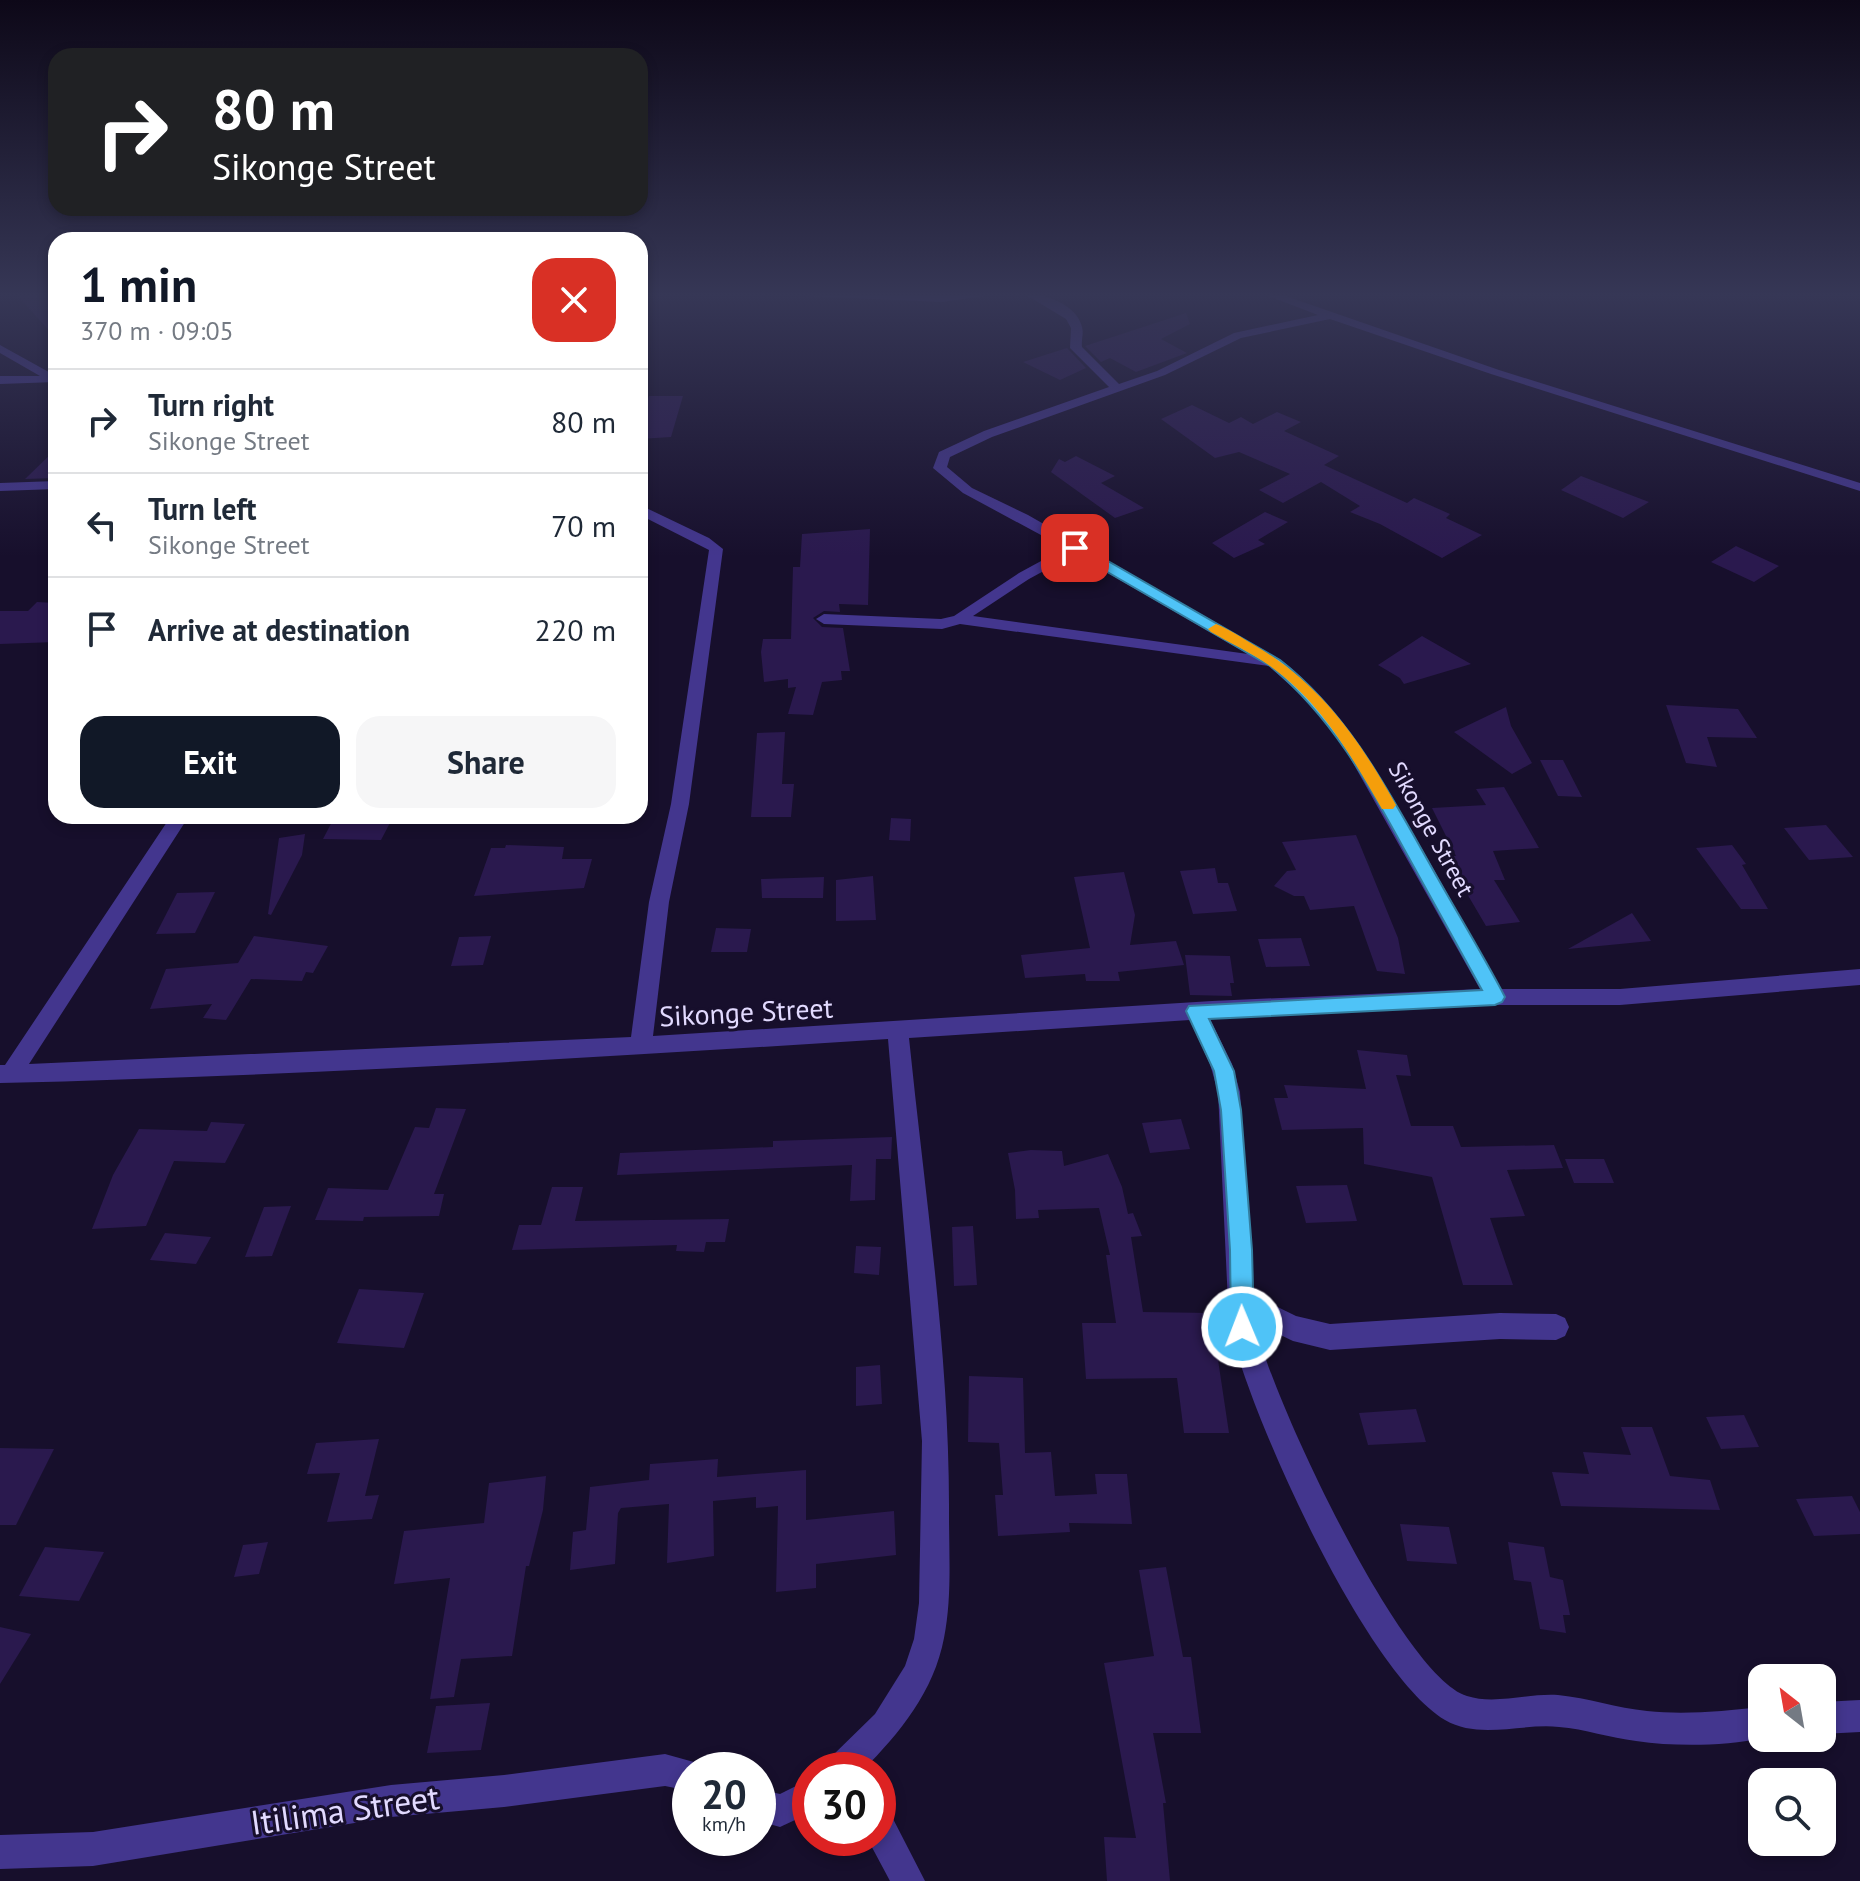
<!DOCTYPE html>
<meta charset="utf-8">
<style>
:root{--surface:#fff;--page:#f6f6f7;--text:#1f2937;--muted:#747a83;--line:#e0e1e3;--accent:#111827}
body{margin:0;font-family:"PT Sans",sans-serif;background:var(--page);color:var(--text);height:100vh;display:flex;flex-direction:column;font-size:30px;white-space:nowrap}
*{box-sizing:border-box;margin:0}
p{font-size:26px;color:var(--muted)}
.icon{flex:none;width:44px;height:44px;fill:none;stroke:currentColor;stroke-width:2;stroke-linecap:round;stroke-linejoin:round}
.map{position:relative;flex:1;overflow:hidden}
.drawer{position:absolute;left:48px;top:232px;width:600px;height:592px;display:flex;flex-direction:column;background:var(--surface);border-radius:24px;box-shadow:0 4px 12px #0003}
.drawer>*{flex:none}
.guide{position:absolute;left:48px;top:48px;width:600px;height:168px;border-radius:24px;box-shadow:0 4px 12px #0003;background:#202124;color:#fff;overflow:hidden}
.needle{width:52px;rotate:329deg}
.tools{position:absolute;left:1748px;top:1664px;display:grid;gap:16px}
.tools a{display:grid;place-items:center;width:88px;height:88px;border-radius:16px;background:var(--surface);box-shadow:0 4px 12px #0003;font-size:40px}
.speed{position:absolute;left:672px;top:1752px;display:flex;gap:16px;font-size:40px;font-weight:700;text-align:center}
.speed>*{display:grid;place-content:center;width:104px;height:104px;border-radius:50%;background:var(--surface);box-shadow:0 4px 12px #0003;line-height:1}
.speed small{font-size:20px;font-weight:400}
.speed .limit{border:12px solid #d22;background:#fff;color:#111}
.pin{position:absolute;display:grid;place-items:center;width:68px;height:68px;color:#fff;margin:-34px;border-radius:16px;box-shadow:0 4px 12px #0006}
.me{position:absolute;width:88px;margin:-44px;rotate:359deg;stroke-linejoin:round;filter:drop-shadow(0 0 6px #0008)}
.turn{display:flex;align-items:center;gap:28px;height:168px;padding:0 32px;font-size:36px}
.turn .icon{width:104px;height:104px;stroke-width:2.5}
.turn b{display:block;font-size:56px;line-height:68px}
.round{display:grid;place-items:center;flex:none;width:84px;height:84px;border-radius:24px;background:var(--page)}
.overview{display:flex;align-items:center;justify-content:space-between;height:136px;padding:0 32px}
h1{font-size:48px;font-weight:800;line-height:60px;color:var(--accent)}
.cta{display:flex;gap:16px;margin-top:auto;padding:16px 32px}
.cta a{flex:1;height:92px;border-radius:24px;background:var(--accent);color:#fff;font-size:32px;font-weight:800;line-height:92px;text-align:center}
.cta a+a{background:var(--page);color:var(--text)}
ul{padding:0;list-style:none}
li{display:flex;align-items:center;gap:24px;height:104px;padding:0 32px;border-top:2px solid var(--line)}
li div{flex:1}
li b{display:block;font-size:30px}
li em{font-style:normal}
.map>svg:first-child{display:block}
.building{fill:#2a194e}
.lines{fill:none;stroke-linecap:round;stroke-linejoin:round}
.minor{fill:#43368e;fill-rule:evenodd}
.route{fill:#4fc3f7;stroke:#337fa1;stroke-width:2}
.slow{fill:#f59e0b}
.labels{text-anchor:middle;stroke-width:6;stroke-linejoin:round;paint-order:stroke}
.far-street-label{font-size:24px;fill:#e2daff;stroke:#170f2c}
.street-label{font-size:28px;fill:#e2daff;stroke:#170f2c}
.near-street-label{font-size:34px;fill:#e2daff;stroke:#170f2c}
</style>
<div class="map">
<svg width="1860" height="1881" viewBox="0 0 1860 1881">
<rect width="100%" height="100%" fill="#170f2c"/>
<g class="building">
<path d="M15 293H56V338Z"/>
<path d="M1186 313 1190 324 1161 339 1187 353 1136 372 1110 358 1101 362 1085 346Z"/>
<path d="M1067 348 1086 368 1060 380 1023 362Z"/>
<path d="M649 396H683L671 437 640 439V421Z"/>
<path d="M1192 405 1229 423 1241 417 1253 424 1277 412 1301 422 1284 431 1339 456 1324 465 1407 503 1414 498 1450 514 1446 518 1482 535 1442 558 1380 524 1350 512 1360 506 1321 482 1283 503 1259 490 1290 474 1239 452 1215 458 1161 419Z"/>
<path d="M56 449V478L25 479Z"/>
<path d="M1076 456 1115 476 1101 483 1144 508 1115 518 1051 472 1059 459 1065 462Z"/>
<path d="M1581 476 1649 502 1623 518 1561 490Z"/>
<path d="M1265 512 1288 522 1258 540 1265 544 1234 558 1212 543Z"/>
<path d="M870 529 868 605 839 604 840 612 824 611 813 618 822 627 843 628 850 671H841L842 680 822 682 813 715 788 714 796 687 788 688V679L764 682 761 652 763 639H791L793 567H800L802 534Z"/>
<path d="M1736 546 1779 566 1754 582 1711 562Z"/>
<path d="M37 602 56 603V642L0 644V611H28Z"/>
<path d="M1422 636 1471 664 1404 684 1400 678 1378 665Z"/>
<path d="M1666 705 1738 709 1757 738 1707 737 1717 767 1686 763Z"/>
<path d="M1506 707 1511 726 1532 763 1512 774 1454 732Z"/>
<path d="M785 732 782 784H794L791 817H751L757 733Z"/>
<path d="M1540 760H1563L1582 797 1558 796Z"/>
<path d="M1504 787 1539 848 1493 851 1505 880H1494L1520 922 1486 926 1466 892 1451 856H1456L1432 808 1486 805 1476 789Z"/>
<path d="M335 816H387L385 818 392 819 381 840 323 839Z"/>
<path d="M891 818 911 819 910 841 889 840Z"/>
<path d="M1826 825 1853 857 1809 860 1784 828Z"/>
<path d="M305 834 302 855 271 915 268 914 279 838Z"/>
<path d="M1356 835 1398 938 1405 974 1377 971 1354 906 1310 910 1304 896H1294L1274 886 1287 871 1296 870 1282 842Z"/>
<path d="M506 845 564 847 562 859H592L584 888 474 896 491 848H505Z"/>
<path d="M1732 845 1746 864 1742 865 1768 909H1741L1696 848Z"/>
<path d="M1215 868 1218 883H1228L1237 911 1193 914 1180 871Z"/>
<path d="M1124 872 1135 915 1130 945 1176 941 1184 965 1118 972 1120 981H1086L1085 974 1025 978 1021 955 1090 948 1074 877Z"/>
<path d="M873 876 876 920 836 921V880Z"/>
<path d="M824 877 823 898H762L761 879Z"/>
<path d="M215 892 195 933 156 934 177 893Z"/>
<path d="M1632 913 1651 941 1568 949Z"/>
<path d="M716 928 751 929 747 952H711Z"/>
<path d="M254 936 328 946 313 973 306 972 302 981 251 979 226 1020 203 1018 212 1004 150 1009 166 969 238 963Z"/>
<path d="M491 936 483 965 451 966 459 937Z"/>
<path d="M1301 938 1310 966 1266 967 1258 939Z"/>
<path d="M1185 955 1230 956 1234 983H1230L1232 996 1190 995Z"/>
<path d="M1357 1050 1407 1055 1411 1076 1396 1075 1411 1126H1453L1461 1147 1554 1145 1563 1168 1507 1170 1525 1216 1490 1218 1513 1285H1463L1432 1177 1364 1164 1363 1128 1282 1130 1274 1098H1288L1284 1085 1366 1089Z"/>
<path d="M436 1108 466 1109 434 1194H444L439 1216 364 1217 363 1221 315 1220 328 1188 388 1190 415 1127 429 1128Z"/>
<path d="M1181 1119 1190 1149 1150 1153 1142 1123Z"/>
<path d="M211 1122 245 1124 225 1163 174 1161 146 1226 92 1229 113 1175 139 1129 207 1131Z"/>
<path d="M892 1137 891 1159H876L875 1200 850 1201 852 1165 617 1175 620 1153 773 1147V1141Z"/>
<path d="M1031 1150 1062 1151 1064 1166 1108 1154 1122 1187 1128 1214 1133 1213 1142 1236 1131 1237 1143 1312 1211 1313 1229 1433H1184L1177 1378 1086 1379 1082 1323H1116L1106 1255H1110L1099 1208 1038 1210 1039 1218 1016 1219 1015 1190 1008 1153Z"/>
<path d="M1565 1159H1604L1614 1183H1574Z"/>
<path d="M1347 1185 1357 1221 1306 1223 1296 1186Z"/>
<path d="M552 1187H583L575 1221 729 1219 725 1242H706L704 1252 676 1251 677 1245 512 1250 519 1225H541Z"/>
<path d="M291 1206 272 1256 245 1257 264 1207Z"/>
<path d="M973 1226 977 1285 954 1286 952 1227Z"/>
<path d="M165 1233 211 1237 196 1264 150 1260Z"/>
<path d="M856 1246 881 1247 879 1275 854 1273Z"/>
<path d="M359 1289 424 1293 404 1348 337 1343Z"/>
<path d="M880 1365 882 1404 856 1406V1367Z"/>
<path d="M969 1376 1023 1378 1025 1453 1051 1452 1055 1496 1097 1494 1095 1474H1127L1132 1524 1069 1523 1070 1532 998 1536 995 1495H1003L999 1443 968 1442Z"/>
<path d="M1416 1409 1426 1442 1368 1445 1359 1413Z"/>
<path d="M1744 1415 1759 1447 1721 1449 1706 1417Z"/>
<path d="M1621 1427H1652L1670 1476 1710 1480 1720 1510 1561 1506 1552 1472 1589 1474 1583 1452 1631 1455Z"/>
<path d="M379 1439 365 1496 379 1495 372 1519 327 1522 340 1473 307 1474 316 1443Z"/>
<path d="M0 1448 54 1449 16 1525H0Z"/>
<path d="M718 1459 717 1477 806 1470V1520L894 1511 896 1555 816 1564V1588L776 1592 778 1506 756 1508V1497L713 1501 714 1556 667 1563 669 1504 621 1508 618 1513 615 1564 570 1570 573 1532 586 1530 590 1487 649 1480 650 1464Z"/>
<path d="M546 1476 543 1510 529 1566H526L512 1656 461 1659 454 1697 430 1699 450 1578 394 1584 404 1531 484 1523 489 1483Z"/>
<path d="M1852 1496 1860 1512V1534L1814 1536 1796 1499Z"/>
<path d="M1400 1524 1449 1527 1457 1564 1407 1561Z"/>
<path d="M268 1542 259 1574 234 1577 243 1545Z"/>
<path d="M1508 1542 1544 1547 1550 1577 1563 1580 1570 1615H1563L1566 1633 1540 1629 1531 1582 1514 1580Z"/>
<path d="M45 1547 104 1552 79 1601 19 1596Z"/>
<path d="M1166 1567 1183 1657H1191L1201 1733H1153L1166 1803H1163L1170 1881H1107L1104 1837 1136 1838 1104 1663 1154 1656 1139 1570Z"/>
<path d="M0 1627 31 1634 0 1684Z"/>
<path d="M490 1703 481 1750 427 1753 436 1706Z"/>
</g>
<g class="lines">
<g class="minor">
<path d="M800 293H1005L942 302 805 296Z"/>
<path d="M1023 293C1043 293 1077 304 1082 327 1084 333 1081 341 1082 347L1119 384 1157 371 1234 333 1318 315 1261 293H1277L1499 370 1860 483V491L1491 374 1330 319 1241 338 1165 375 992 437 950 457 947 467 972 488 1028 515 1281 660C1339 705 1374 765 1410 828 1441 881 1470 935 1501 989H1620L1860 969V985L1620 1005H1495L1210 1019 1232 1064 1240 1092 1253 1295 1296 1316 1330 1324 1500 1313 1556 1314 1565 1318 1569 1327 1565 1336 1556 1340 1500 1339 1330 1350 1293 1341 1255 1323C1269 1392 1401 1676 1467 1696 1495 1705 1528 1693 1558 1695 1588 1698 1617 1708 1647 1711 1685 1715 1724 1711 1762 1707L1764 1738C1724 1746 1677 1747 1636 1741 1610 1738 1585 1729 1559 1727 1522 1723 1479 1740 1445 1720 1365 1672 1250 1416 1229 1324L1218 1092 1210 1064 1190 1020 909 1038C925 1196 950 1357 949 1516 949 1556 952 1598 944 1638 934 1691 900 1733 863 1770H824L829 1759 875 1714 905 1666 914 1639 919 1603 922 1441 888 1039C592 1058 296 1076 0 1083V1065H5L171 816H189L29 1064 631 1037 649 902 671 804 709 550 640 515V505L709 538 723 549 689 804 669 902 653 1036 1212 1001 1480 989 1344 747 1310 703 1269 666 960 624 942 629 824 624 816 619 824 614 941 619 954 616 1019 573 1065 548 963 493 933 468 939 452 984 431 1109 387 1070 348 1071 328 1066 319ZM1075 554 1248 654 973 616 1029 579Z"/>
<path d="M0 345 56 376V382L0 384V376H40L0 353Z"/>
<path d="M56 481V489L0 491V483Z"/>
<path d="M1860 1700V1732L1822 1734V1702Z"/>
<path d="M665 1754 701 1764 704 1770H690V1791L665 1786 504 1807 391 1817 93 1866 0 1869V1835L93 1832 391 1785 504 1775Z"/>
<path d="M810 1779V1813L780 1827 758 1821V1789L780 1794Z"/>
<path d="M878 1809 890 1813 925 1881H890L867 1838H878Z"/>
</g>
</g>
<linearGradient id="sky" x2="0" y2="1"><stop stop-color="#0d0818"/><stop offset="0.53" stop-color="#363756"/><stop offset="1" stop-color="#363756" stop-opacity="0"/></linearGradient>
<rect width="1860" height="557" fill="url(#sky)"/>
<path class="route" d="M1071 545H1080L1280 660C1350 715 1389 792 1432 868 1456 911 1482 953 1505 997L1502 1002 1495 1005 1209 1019 1234 1071 1241 1110 1252 1250 1254 1327 1250 1336 1242 1339 1234 1336 1231 1327 1230 1250 1221 1110 1214 1071 1186 1011 1189 1006 1482 990C1456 943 1430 896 1404 849 1367 781 1331 716 1270 666L1071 551Z"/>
<path class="slow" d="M1216 624C1229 629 1242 638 1254 645 1319 682 1360 740 1396 805L1393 809H1382C1352 757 1321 702 1270 666 1252 653 1230 643 1211 632L1208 629Z"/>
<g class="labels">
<g class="far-street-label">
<text transform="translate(1431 829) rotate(61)" y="8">Sikonge Street</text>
</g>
<g class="street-label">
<text transform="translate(746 1012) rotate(-3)" y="10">Sikonge Street</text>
</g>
<g class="near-street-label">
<text transform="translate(345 1810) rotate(-8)" y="12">Itilima Street</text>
</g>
</g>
</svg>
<div class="tools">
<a><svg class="needle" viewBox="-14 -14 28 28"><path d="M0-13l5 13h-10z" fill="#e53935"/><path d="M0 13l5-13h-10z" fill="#747a83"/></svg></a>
<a><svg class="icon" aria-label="search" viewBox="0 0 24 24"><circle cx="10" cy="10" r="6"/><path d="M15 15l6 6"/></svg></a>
</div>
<div class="speed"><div>20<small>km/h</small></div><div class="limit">30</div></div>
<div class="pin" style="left:1075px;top:548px;background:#d93025"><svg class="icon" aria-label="arrive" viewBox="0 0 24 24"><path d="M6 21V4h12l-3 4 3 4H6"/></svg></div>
<svg class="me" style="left:1242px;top:1327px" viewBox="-20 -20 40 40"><circle r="17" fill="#4fc3f7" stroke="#fff" stroke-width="3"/><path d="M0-11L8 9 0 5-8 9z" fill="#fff"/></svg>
<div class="guide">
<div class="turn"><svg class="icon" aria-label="right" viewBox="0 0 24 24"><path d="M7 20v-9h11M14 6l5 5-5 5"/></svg><div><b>80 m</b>Sikonge Street</div></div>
</div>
<section class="drawer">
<div class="overview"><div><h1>1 min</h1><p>370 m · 09:05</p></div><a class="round" style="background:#d93025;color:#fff"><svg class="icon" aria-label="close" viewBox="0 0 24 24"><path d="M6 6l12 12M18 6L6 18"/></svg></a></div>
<ul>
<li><svg class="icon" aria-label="right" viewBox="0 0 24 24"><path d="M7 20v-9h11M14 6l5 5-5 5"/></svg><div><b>Turn right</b><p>Sikonge Street</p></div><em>80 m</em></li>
<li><svg class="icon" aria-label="left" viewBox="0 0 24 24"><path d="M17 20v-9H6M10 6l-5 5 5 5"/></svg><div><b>Turn left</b><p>Sikonge Street</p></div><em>70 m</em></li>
<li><svg class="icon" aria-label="arrive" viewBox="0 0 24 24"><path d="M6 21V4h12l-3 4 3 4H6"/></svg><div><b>Arrive at destination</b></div><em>220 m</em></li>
</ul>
<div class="cta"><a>Exit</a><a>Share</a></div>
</section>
</div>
